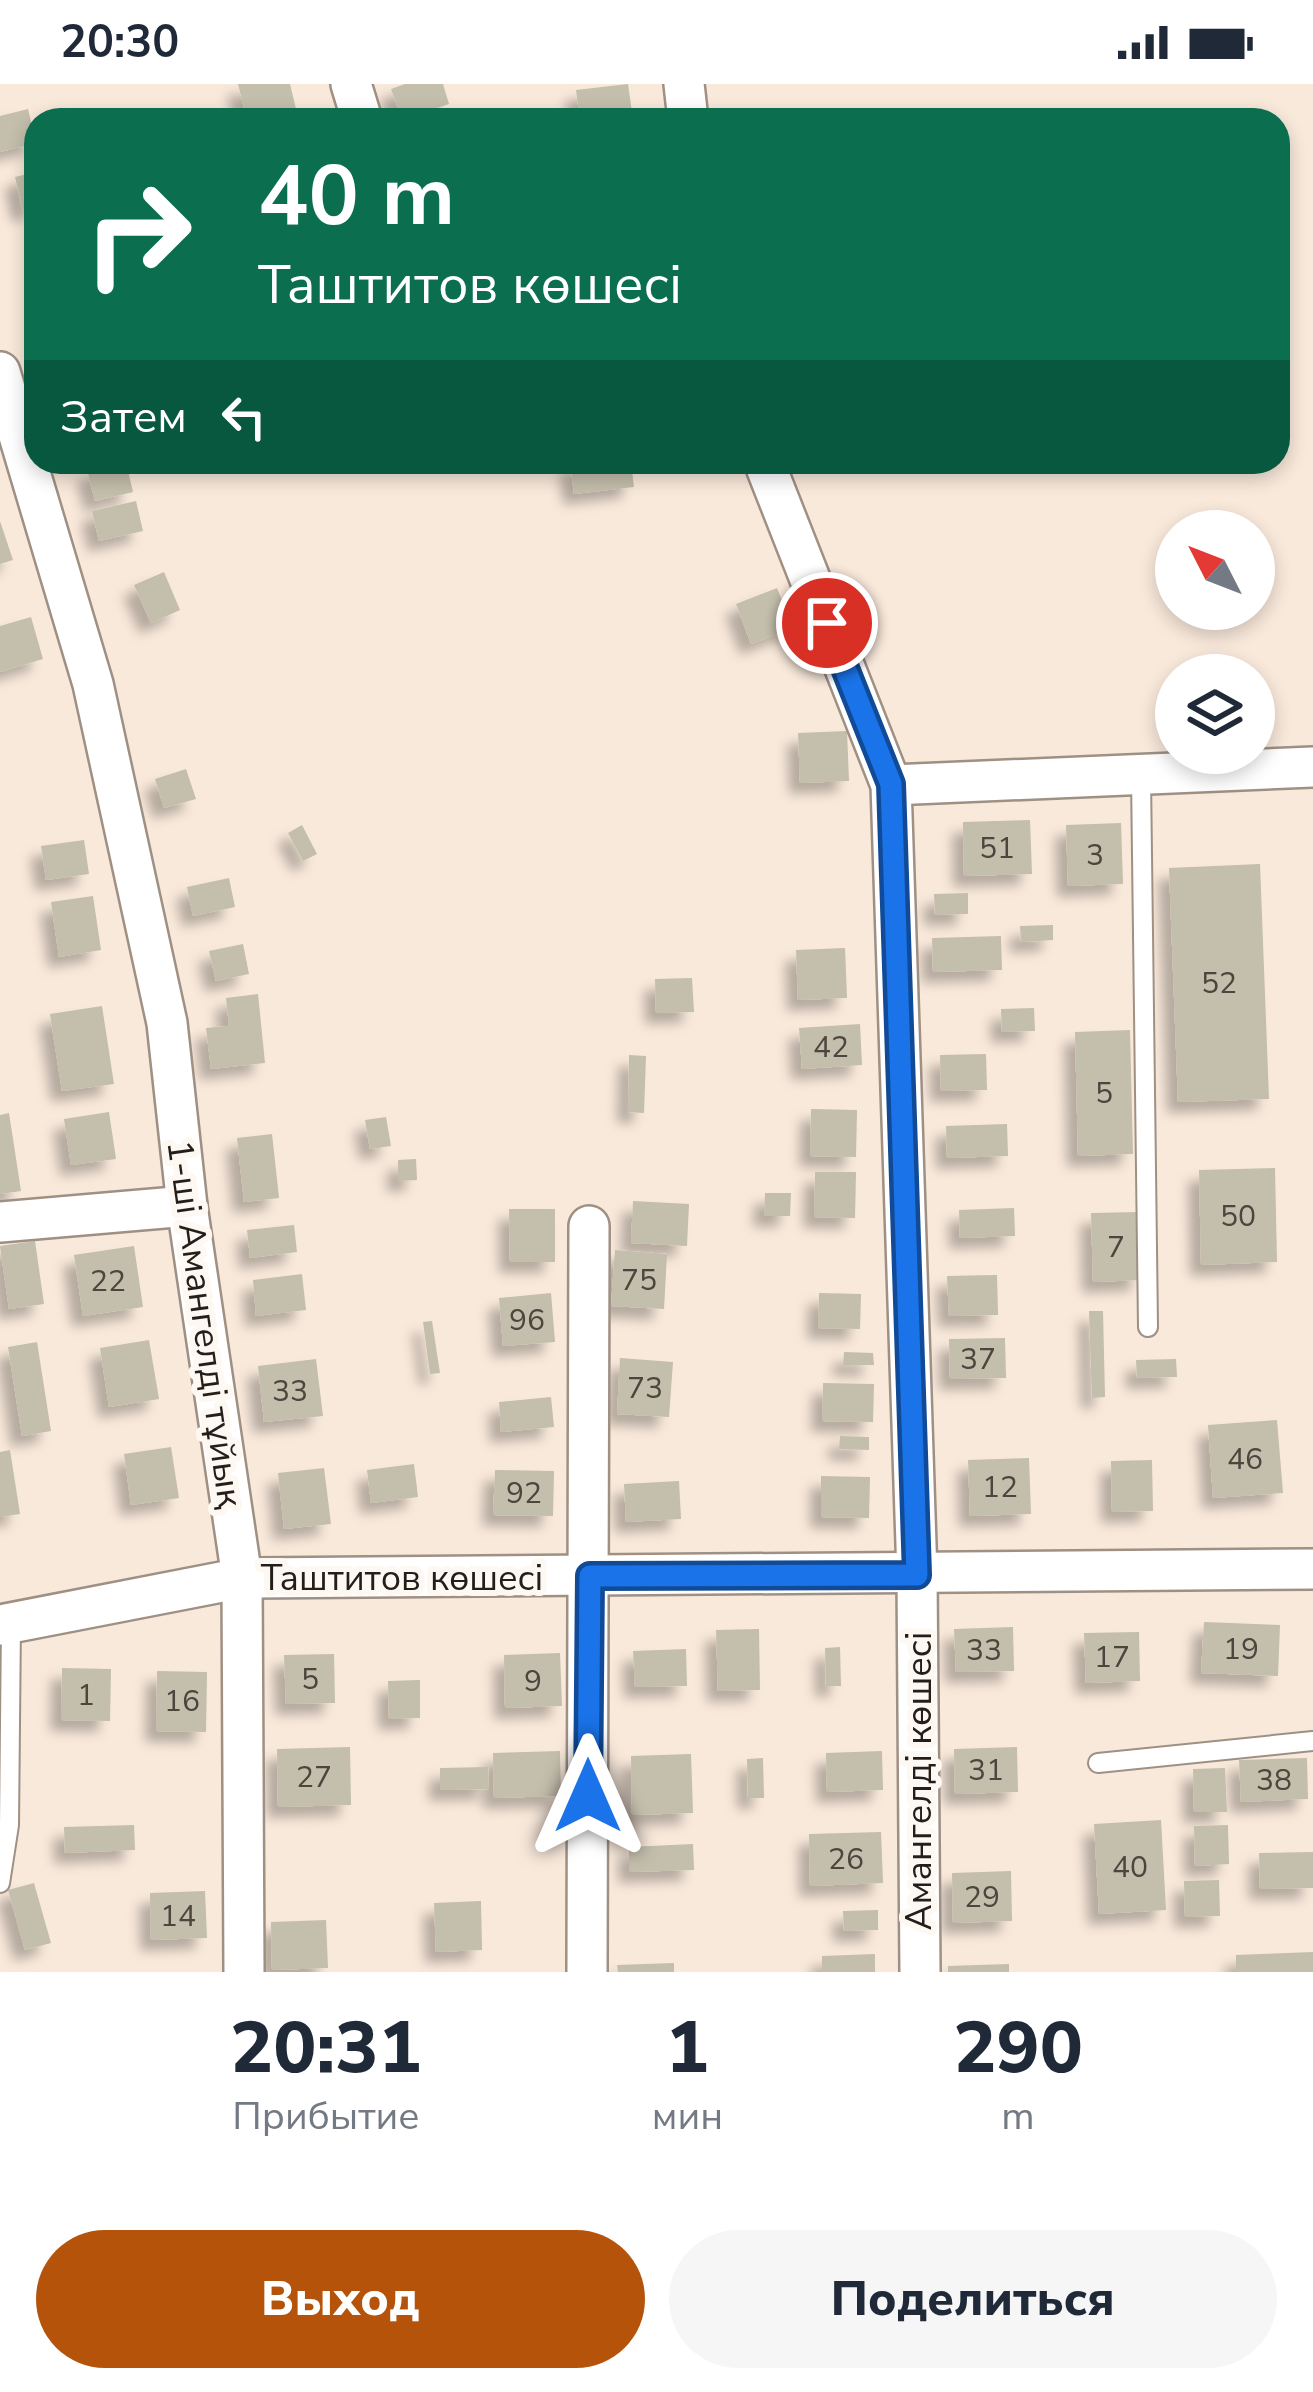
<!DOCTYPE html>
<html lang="ru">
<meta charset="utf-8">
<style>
:root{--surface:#fff;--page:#f6f6f7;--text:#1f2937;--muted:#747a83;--accent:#b45309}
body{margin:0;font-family:"Nunito Sans",sans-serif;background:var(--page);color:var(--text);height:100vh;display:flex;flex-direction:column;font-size:45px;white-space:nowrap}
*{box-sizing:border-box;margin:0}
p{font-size:39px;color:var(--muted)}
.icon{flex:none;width:66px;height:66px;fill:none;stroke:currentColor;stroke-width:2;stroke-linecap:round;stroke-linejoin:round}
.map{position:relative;height:1888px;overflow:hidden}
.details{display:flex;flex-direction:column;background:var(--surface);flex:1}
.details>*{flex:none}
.guide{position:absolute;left:24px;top:24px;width:1266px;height:366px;border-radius:36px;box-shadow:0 6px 18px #0003;background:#0b6e4f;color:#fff;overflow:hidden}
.needle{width:78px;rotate:312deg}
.buttons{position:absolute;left:1155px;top:426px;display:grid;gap:24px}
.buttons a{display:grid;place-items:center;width:120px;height:120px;border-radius:50%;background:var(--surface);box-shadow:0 6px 18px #0003;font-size:60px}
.pin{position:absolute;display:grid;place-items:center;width:102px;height:102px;color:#fff;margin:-51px;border:6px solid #fff;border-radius:50%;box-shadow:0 3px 12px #0007}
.me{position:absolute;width:132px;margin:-66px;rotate:0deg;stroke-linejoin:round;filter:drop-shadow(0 0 9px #0008)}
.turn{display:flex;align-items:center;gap:42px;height:252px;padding:0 36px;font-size:54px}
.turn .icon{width:156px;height:156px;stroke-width:2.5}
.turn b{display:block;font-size:84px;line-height:102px}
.then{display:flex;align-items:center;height:114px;padding:0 36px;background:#0003;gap:24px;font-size:45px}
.eta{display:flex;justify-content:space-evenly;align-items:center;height:204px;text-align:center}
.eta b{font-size:72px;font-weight:800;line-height:84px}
.action{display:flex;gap:24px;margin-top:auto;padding:24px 36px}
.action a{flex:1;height:138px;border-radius:72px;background:var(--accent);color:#fff;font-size:48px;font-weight:800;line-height:138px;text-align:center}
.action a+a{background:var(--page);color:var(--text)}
.status{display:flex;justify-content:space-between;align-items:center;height:84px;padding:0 60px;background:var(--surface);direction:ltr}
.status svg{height:33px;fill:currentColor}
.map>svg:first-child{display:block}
.building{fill:#c4beac;filter:url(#shadow)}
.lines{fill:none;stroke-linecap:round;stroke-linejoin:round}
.service-casing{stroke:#9f9084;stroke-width:22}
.minor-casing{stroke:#9f9084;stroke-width:44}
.service{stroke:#fff;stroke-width:18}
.minor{stroke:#fff;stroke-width:39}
.route-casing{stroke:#114b97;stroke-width:30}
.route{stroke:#1a73e8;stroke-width:21}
.labels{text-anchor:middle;stroke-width:12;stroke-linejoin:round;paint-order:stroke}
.number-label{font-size:30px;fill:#4b463e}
.street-label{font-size:36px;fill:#231e19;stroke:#fef8f2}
</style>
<div class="status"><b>20:30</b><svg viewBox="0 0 49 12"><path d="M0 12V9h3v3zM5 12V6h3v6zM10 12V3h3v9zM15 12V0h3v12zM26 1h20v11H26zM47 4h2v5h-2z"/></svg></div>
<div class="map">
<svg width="1313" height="1888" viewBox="0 0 1313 1888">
<defs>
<filter id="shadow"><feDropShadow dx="-11" dy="11" stdDeviation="6" flood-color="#0004"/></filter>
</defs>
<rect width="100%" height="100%" fill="#f9e9db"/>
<g class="building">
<path d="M238 0H290L298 33 247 36Z"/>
<path d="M405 0H443L449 20 402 36 391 5Z"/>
<path d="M628 0 633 35 580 36 576 6Z"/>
<path d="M28 25 36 59 0 68V32Z"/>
<path d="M36 88V124L23 127 15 93Z"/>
<path d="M126 378 133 408 95 417 87 386Z"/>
<path d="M570 378H631L634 403 574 410Z"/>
<path d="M136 417 143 447 99 457 92 427Z"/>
<path d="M0 437 13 476 0 480Z"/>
<path d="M164 488 180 526 151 539 134 501Z"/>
<path d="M777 504 793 544 751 560 736 520Z"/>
<path d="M31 533 43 575 0 588V542Z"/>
<path d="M847 647 849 697 800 699 798 649Z"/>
<path d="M186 685 196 715 164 724 155 695Z"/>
<path d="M1030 736 1032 790 964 792 963 738Z"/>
<path d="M1121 739 1123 800 1068 802 1066 741Z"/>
<path d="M302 741 317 770 303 777 288 749Z"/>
<path d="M84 756 89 790 46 796 41 762Z"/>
<path d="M1260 780 1269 1015 1178 1018 1169 784Z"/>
<path d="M229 794 235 823 193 832 187 803Z"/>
<path d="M968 809V830L935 831 934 810Z"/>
<path d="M93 812 101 866 59 873 51 818Z"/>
<path d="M1053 841V856L1021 858 1020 842Z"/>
<path d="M1001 852 1002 886 933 888 932 854Z"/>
<path d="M243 860 249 890 216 897 209 867Z"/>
<path d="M845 864 847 914 798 916 796 866Z"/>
<path d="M692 894 694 928 656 929 655 895Z"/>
<path d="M258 910 265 979 211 985 206 944 229 942 226 914Z"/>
<path d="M102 922 114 1000 62 1007 50 930Z"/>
<path d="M1034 924 1035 947 1002 948 1001 925Z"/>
<path d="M860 940 862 981 802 985 799 944Z"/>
<path d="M1130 946 1133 1070 1078 1072 1075 948Z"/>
<path d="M986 970 987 1006 941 1007 940 971Z"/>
<path d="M629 971 646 972 644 1029 628 1028Z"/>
<path d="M811 1025 857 1026 856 1073 810 1072Z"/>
<path d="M109 1028 116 1075 71 1081 64 1035Z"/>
<path d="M9 1029 21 1107 0 1110V1031Z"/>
<path d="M386 1033 391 1062 370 1065 365 1036Z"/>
<path d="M1007 1040 1008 1072 947 1074 946 1042Z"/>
<path d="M272 1050 279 1114 244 1118 237 1054Z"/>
<path d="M416 1075 417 1096 398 1097V1076Z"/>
<path d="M1275 1084 1277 1178 1201 1181 1199 1086Z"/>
<path d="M815 1088H856L855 1134 814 1133Z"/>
<path d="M765 1109H791L790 1132H764Z"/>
<path d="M633 1117 689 1120 687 1162 631 1159Z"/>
<path d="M1014 1124 1015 1152 960 1154 959 1126Z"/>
<path d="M509 1125H555V1178H510Z"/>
<path d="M1140 1128 1142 1196 1093 1198 1091 1129Z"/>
<path d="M294 1141 297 1168 250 1174 247 1146Z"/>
<path d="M35 1157 44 1220 9 1225 0 1162Z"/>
<path d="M134 1162 143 1223 83 1232 74 1171Z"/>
<path d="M615 1166 667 1170 664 1225 611 1222Z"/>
<path d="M302 1190 306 1226 256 1232 253 1196Z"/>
<path d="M997 1191 998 1231 949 1232 947 1192Z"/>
<path d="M551 1209 555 1258 503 1262 499 1214Z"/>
<path d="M819 1209 861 1210 860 1245 818 1244Z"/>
<path d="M1089 1227H1103L1105 1313 1092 1314Z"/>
<path d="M432 1237 440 1289 430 1290 423 1238Z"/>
<path d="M1005 1254 1006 1294 950 1295 949 1255Z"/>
<path d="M149 1256 159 1315 109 1323 100 1264Z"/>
<path d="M37 1258 51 1347 22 1352 8 1263Z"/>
<path d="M844 1268 873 1269 874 1281H843Z"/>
<path d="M620 1274 673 1278 669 1333 617 1330Z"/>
<path d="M316 1275 323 1332 264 1338 258 1282Z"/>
<path d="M1176 1275 1177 1293 1137 1294 1136 1276Z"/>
<path d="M823 1299 874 1300 873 1338 822 1337Z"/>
<path d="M551 1313 554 1343 501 1348 499 1318Z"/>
<path d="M1277 1336 1283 1409 1213 1414 1208 1341Z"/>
<path d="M840 1352 869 1353V1366L839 1365Z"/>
<path d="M171 1363 179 1414 131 1421 124 1370Z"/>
<path d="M10 1366 20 1430 0 1433V1368Z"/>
<path d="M1029 1374 1031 1430 970 1432 968 1376Z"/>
<path d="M1152 1376 1153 1427 1112 1428 1111 1377Z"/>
<path d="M414 1380 418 1413 371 1419 367 1386Z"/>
<path d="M324 1384 331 1440 284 1445 278 1389Z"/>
<path d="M495 1386 554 1387 553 1432 493 1431Z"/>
<path d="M821 1392 870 1393 869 1434 821 1433Z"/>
<path d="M679 1397 681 1435 626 1438 624 1400Z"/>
<path d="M1204 1538 1280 1541 1278 1592 1201 1589Z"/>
<path d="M1013 1543 1014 1587 956 1588 954 1545Z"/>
<path d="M759 1545 760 1606 718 1607 716 1546Z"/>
<path d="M1139 1548 1140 1597 1086 1599 1084 1549Z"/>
<path d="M840 1563 841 1602H826L825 1564Z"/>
<path d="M686 1565 687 1602 635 1603 633 1567Z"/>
<path d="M560 1569 562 1622 505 1624 504 1571Z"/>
<path d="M334 1570 335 1619 286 1620 284 1571Z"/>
<path d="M62 1584 111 1585 110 1637 61 1636Z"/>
<path d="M157 1587 207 1588 206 1648 156 1647Z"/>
<path d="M420 1596V1634L389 1635 388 1597Z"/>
<path d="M350 1663 351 1721 278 1723 277 1665Z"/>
<path d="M1017 1663 1018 1708 955 1710 954 1665Z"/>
<path d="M560 1667 561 1712 494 1714 493 1669Z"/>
<path d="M882 1667 883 1706 827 1708 826 1669Z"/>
<path d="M691 1670 693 1729 632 1731 631 1672Z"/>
<path d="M763 1674 764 1714H748L747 1675Z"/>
<path d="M1307 1674 1308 1715 1241 1718 1239 1676Z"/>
<path d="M488 1683 489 1705 440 1706V1684Z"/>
<path d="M1225 1684 1227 1728H1194L1193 1685Z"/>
<path d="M1161 1736 1166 1826 1099 1830 1094 1740Z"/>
<path d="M134 1741 135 1766 65 1769 64 1743Z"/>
<path d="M1228 1741 1229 1780 1195 1782 1194 1742Z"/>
<path d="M881 1748 883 1799 810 1802 809 1750Z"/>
<path d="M693 1760 694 1786 629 1788V1763Z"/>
<path d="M1313 1768V1804L1260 1805 1259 1769Z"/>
<path d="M1011 1787 1012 1837 953 1839 952 1789Z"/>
<path d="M1219 1796 1220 1832 1185 1833 1184 1797Z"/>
<path d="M34 1799 51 1859 25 1866 8 1806Z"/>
<path d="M205 1807 207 1854 151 1856 150 1809Z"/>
<path d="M481 1817 482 1866 436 1868 434 1819Z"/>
<path d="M878 1826V1846L844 1847 843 1827Z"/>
<path d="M326 1836 328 1884 272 1886 271 1838Z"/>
<path d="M1313 1868V1888H1236V1871Z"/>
<path d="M875 1870V1888H822V1872Z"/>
<path d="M674 1879V1888H618L617 1881Z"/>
<path d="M1009 1880V1888H948V1882Z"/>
</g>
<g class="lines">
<defs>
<g id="service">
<path d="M1141 692 1148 1243"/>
<path d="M1098 1679 1313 1657"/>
<path d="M0 1799 9 1741 11 1539"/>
</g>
<g id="minor">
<path d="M351 0 362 36"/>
<path d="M684 0 688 36"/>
<path d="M0 288 93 600 167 939 187 1122 242 1494 244 1888"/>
<path d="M764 378 891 701 917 1491 920 1888"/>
<path d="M891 701 1313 683"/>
<path d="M0 1138 187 1122"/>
<path d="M0 1541 242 1494 1313 1485"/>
<path d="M587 1888 589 1142"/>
</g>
</defs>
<use href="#service" class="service-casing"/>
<use href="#minor" class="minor-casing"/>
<use href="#service" class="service"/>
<use href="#minor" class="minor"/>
</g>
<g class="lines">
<defs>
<path id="route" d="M588 1712 590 1492 917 1491 891 700 827 539"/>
</defs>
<use href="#route" class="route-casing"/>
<use href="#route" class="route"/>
</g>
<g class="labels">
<g class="number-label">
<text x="997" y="774">51</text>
<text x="1095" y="781">3</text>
<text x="1219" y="909">52</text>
<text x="831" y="973">42</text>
<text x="1104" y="1019">5</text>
<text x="1238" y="1142">50</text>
<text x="1116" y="1173">7</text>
<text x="639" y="1206">75</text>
<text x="108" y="1207">22</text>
<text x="527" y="1246">96</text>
<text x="978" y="1285">37</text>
<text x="645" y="1314">73</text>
<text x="290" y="1317">33</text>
<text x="1245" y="1385">46</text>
<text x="1000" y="1413">12</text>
<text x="524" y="1419">92</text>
<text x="1241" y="1575">19</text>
<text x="984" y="1576">33</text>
<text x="1112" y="1583">17</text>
<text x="310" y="1605">5</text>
<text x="533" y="1607">9</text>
<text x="86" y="1621">1</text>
<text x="182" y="1627">16</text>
<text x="986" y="1696">31</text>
<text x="314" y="1703">27</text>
<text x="1274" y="1706">38</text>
<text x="846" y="1785">26</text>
<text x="1130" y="1793">40</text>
<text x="982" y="1823">29</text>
<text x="178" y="1842">14</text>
</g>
<g class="street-label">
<text transform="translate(206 1240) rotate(82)" y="13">1-ші Амангелді тұйық</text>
<text x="402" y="1506">Таштитов көшесі</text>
<text transform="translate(918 1697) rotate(-90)" y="13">Амангелді көшесі</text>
</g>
</g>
</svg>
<div class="buttons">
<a><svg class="needle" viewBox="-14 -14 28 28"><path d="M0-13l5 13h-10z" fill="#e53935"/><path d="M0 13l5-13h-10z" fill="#747a83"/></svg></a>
<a><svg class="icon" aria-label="layers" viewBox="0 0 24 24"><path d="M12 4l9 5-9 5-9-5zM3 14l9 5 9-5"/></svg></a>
</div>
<div class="pin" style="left:827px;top:539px;background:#d93025"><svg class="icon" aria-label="arrive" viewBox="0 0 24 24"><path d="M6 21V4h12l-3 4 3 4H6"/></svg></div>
<svg class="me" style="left:588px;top:1712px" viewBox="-20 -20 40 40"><path d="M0-17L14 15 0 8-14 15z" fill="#1a73e8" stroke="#fff" stroke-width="4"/></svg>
<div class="guide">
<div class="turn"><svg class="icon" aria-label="right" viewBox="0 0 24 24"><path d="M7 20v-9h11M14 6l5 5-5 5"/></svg><div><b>40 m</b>Таштитов көшесі</div></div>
<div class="then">Затем<svg class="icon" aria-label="left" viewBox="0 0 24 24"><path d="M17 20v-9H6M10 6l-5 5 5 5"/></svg></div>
</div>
</div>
<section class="details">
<div class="eta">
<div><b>20:31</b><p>Прибытие</p></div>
<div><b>1</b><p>мин</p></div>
<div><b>290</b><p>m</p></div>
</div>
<div class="action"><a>Выход</a><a>Поделиться</a></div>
</section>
